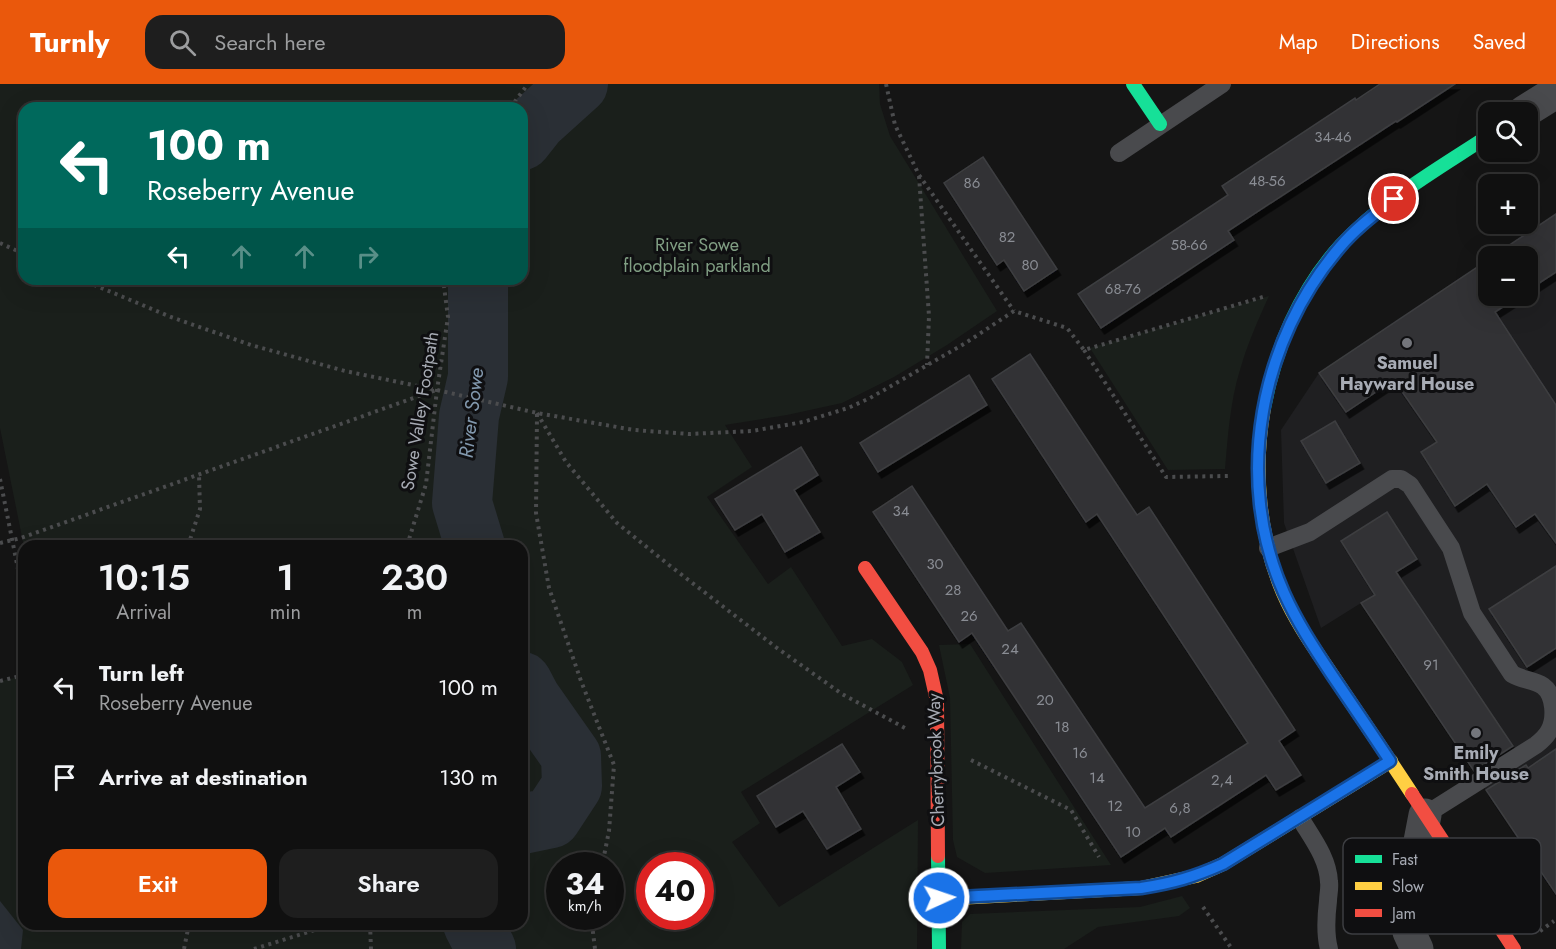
<!DOCTYPE html>
<meta charset="utf-8">
<style>
:root{--surface:#101010;--page:#1e1e1e;--text:#f1f3f6;--muted:#9c9d9f;--line:#303030;--accent:#ea580c}
body{margin:0;font-family:Jost,sans-serif;background:var(--page);color:var(--text);height:100vh;display:flex;flex-direction:column;font-size:22px;white-space:nowrap}
*{box-sizing:border-box;margin:0}
p{font-size:20px;color:var(--muted)}
.icon{flex:none;width:33px;height:33px;fill:none;stroke:currentColor;stroke-width:2;stroke-linecap:round;stroke-linejoin:round}
.map{position:relative;flex:1;overflow:hidden}
.panel{position:absolute;left:18px;top:456px;width:510px;height:390px;display:flex;flex-direction:column;background:var(--surface);border-radius:18px;box-shadow:0 6px 24px #0002,0 0 0 2px var(--line)}
.panel>*{flex:none}
.hud{position:absolute;left:18px;top:18px;width:510px;height:183px;border-radius:18px;box-shadow:0 6px 24px #0002,0 0 0 2px var(--line);background:#00695c;color:#fff;overflow:hidden}
.controls{position:absolute;left:1478px;top:18px;display:grid;gap:12px}
.controls a{display:grid;place-items:center;width:60px;height:60px;border-radius:12px;background:var(--surface);box-shadow:0 6px 24px #0002,0 0 0 2px var(--line);font-size:30px}
.speed{position:absolute;left:546px;top:768px;display:flex;gap:12px;font-size:30px;font-weight:700;text-align:center}
.speed>*{display:grid;place-content:center;width:78px;height:78px;border-radius:50%;background:var(--surface);box-shadow:0 6px 24px #0002,0 0 0 2px var(--line);line-height:1}
.speed small{font-size:15px;font-weight:400}
.speed .limit{border:9px solid #d22;background:#fff;color:#111}
.pin{position:absolute;display:grid;place-items:center;width:51px;height:51px;color:#fff;margin:-26px;border:3px solid #fff;border-radius:50%;box-shadow:0 2px 6px #0007}
.me{position:absolute;width:66px;margin:-33px;rotate:87deg;stroke-linejoin:round;filter:drop-shadow(0 0 4px #0008)}
.turn{display:flex;align-items:center;gap:21px;height:126px;padding:0 30px;font-size:27px}
.turn .icon{width:78px;height:78px;stroke-width:2.5}
.turn b{display:block;font-size:42px;line-height:51px}
.lanes{display:flex;align-items:center;height:57px;padding:0 30px;background:#0003;justify-content:center;gap:30px;direction:ltr}
.lanes .off{opacity:.35}
.eta{display:flex;justify-content:space-evenly;align-items:center;height:102px;text-align:center}
.eta b{font-size:36px;font-weight:600;line-height:42px}
.primary-button{display:flex;gap:12px;margin-top:auto;padding:12px 30px}
.primary-button a{flex:1;height:69px;border-radius:18px;background:var(--accent);color:#fff;font-size:24px;font-weight:600;line-height:69px;text-align:center}
.primary-button a+a{background:var(--page);color:var(--text)}
ul{padding:0;list-style:none}
li{display:flex;align-items:center;gap:18px;height:90px;padding:0 30px}
li div{flex:1}
li b{display:block;font-size:22px}
li em{font-style:normal}
header{display:flex;align-items:center;gap:36px;box-sizing:border-box;height:84px;padding:0 30px;background:var(--accent);color:#fff}
header strong{font-size:28px}
nav{display:flex;gap:33px;margin-inline-start:auto;font-size:21px}
.search{width:420px;height:54px;background:var(--page);display:flex;align-items:center;gap:15px;box-sizing:border-box;padding:0 21px;border-radius:18px;color:var(--muted);font-size:22px}
.map>svg:first-child{display:block}
.built{fill:#1f1f21}
.green{fill:#1a1f1b;fill-rule:evenodd}
.water{fill:#2a2f35}
.lines{fill:none;stroke-linecap:round;stroke-linejoin:round}
.river{stroke:#2a2f35;stroke-width:60}
.building{fill:#333334;stroke:#3d3e41;stroke-width:1.5;filter:url(#shadow)}
.path{stroke:#4b4c4e;stroke-width:4;stroke-dasharray:3 4.5;stroke-linecap:butt}
.lane{stroke:#494a4d;stroke-width:18}
.street{stroke:#494a4d;stroke-width:33}
.fast{stroke:#16e098;stroke-width:14}
.slow{stroke:#ffcf43;stroke-width:14}
.jam{stroke:#f24e42;stroke-width:14}
.route-casing{stroke:#114b97;stroke-width:15}
.route{stroke:#1a73e8;stroke-width:10}
.poi-dot{fill:#74767c;stroke:#0f0f11;stroke-width:2}
.labels{text-anchor:middle;stroke-width:6;stroke-linejoin:round;paint-order:stroke}
.number-label{font-size:15px;fill:#8a8d94}
.park-label{font-size:18px;fill:#809e83;stroke:#0f0f11}
.poi-label{font-size:18px;font-weight:bold;fill:#a7abb4;stroke:#0f0f11}
.street-label{font-size:18px;fill:#a7abb4;stroke:#0f0f11}
.water-label{font-size:20px;font-style:italic;fill:#8197ac;stroke:#0f0f11}
.key{fill:#0f0f11;stroke:#3d3e42;stroke-width:1.5}
.key-label{font-size:16px;fill:#a7abb4}
</style>
<header>
<strong>Turnly</strong>
<div class="search"><svg class="icon" aria-label="search" viewBox="0 0 24 24"><circle cx="10" cy="10" r="6"/><path d="M15 15l6 6"/></svg>Search here</div>
<nav><a>Map</a><a>Directions</a><a>Saved</a></nav>
</header>
<div class="map">
<svg width="1556" height="865" viewBox="0 0 1556 865">
<defs>
<filter id="shadow"><feDropShadow dx="3.5" dy="6" stdDeviation="0" flood-color="#0009"/></filter>
</defs>
<rect width="100%" height="100%" fill="#151515"/>
<path class="built" d="M1556 130V810L1361 519 1321 544 1284 439 1281 346 1319 289 1488 176V212H1527V172H1493Z"/>
<g class="green">
<path d="M0 0H879L880 20 890 52 997 227 947 261 894 293 842 319 787 331 725 341 752 383 707 413 768 500 791 483 842 562 872 555 902 578 913 601 741 708 760 739 732 758 779 823 918 736 917 865H0V597L24 592V840H522V462H24V463L0 344ZM24 24H522V195H24ZM560 782H610V832H560ZM650 782H700V832H650Z"/>
<path d="M1269 212C1258 236 1247 261 1240 286 1230 318 1228 352 1225 385L1168 386 1090 264Z"/>
<path d="M970 560 1111 781 985 789 957 773 953 756 950 614 939 561Z"/>
<path d="M1182 812 1190 824 1179 832 1098 843 1064 865H961L962 838 970 830 1140 823Z"/>
</g>
<path class="water" d="M0 817 23 846 21 865H0Z"/>
<g class="lines">
<g class="river">
<path d="M522 56 537 37 578 0"/>
<path d="M475 462 462 419 469 332 478 293V195"/>
<path d="M522 598 531 615 571 672 572 702 551 734 522 740"/>
<path d="M473 840 486 865"/>
</g>
</g>
<g class="building">
<path d="M1380 0H1455L1397 38 1396 37 1228 147 1234 156 1101 244 1078 210 1228 111 1222 102 1355 14 1356 16Z"/>
<path d="M983 73 1057 185 1024 207 1004 176 997 181 944 99Z"/>
<path d="M1556 130V188L1527 207V172H1493Z"/>
<path d="M1488 176V212H1520L1495 228 1556 321V459L1535 430 1516 443 1487 400 1455 422 1421 368 1437 358 1394 296 1346 328 1319 289Z"/>
<path d="M1030 270 1137 431 1149 423 1295 646 1279 657 1301 691 1276 706 1266 691 1171 753 1165 744 1121 773 972 549 959 558 873 428 912 402 1008 547 1021 539 1145 724 1248 659 1097 430 1086 438 992 295Z"/>
<path d="M969 291 987 321 878 388 860 359Z"/>
<path d="M1335 337 1360 379 1326 399 1301 357Z"/>
<path d="M801 363 818 391 794 406 820 448 785 468 762 430 735 446 715 415Z"/>
<path d="M1387 428 1417 475 1396 488 1513 662 1474 687 1361 519 1375 511 1341 457Z"/>
<path d="M1556 482V564L1527 583 1489 525Z"/>
<path d="M842 660 860 688 836 703 861 745 827 765 803 727 776 743 757 712Z"/>
<path d="M1556 665V810L1486 706 1526 681 1528 684Z"/>
</g>
<g class="lines">
<g class="path">
<path d="M886 0 895 41 919 91 1014 227"/>
<path d="M510 24 528 0"/>
<path d="M919 92 929 232 927 281"/>
<path d="M0 159 24 170"/>
<path d="M80 195 171 233 251 261 345 287 437 306 537 329 634 346 689 350 752 347 803 338 848 324 870 314 964 260 1014 227 1067 244 1084 266 1266 212"/>
<path d="M1084 266 1166 393 1228 392"/>
<path d="M537 329 566 378 617 439 669 481 777 564 842 610 905 644"/>
<path d="M537 330 536 429 549 504 581 597 614 681 609 747 602 782"/>
<path d="M0 395 24 515"/>
<path d="M0 459 21 454 436 306"/>
<path d="M188 462 200 425 199 391"/>
<path d="M407 462 426 400 437 306 448 233 443 195"/>
<path d="M0 597 24 591"/>
<path d="M971 676 1071 726 1099 773"/>
<path d="M1203 823 1232 865"/>
<path d="M591 832 595 865"/>
<path d="M370 840 371 865"/>
<path d="M1540 847 1554 837"/>
<path d="M184 865 189 840"/>
<path d="M254 865 334 840"/>
</g>
<g class="lane">
<path d="M1119 69 1222 0"/>
<path d="M1268 464 1310 448 1392 395H1401L1410 401 1451 464 1472 529 1512 590C1522 596 1534 596 1543 602 1555 611 1556 635 1549 647 1546 653 1541 657 1536 661L1425 731"/>
<path d="M1300 734C1312 754 1328 774 1329 798 1330 804 1328 811 1328 817 1326 833 1325 850 1329 865"/>
</g>
<g class="street">
<path d="M1524 28 1556 8"/>
<path d="M1417 865 1409 848 1407 825 1425 731"/>
</g>
<g class="fast">
<path d="M1133 0 1160 40"/>
<path d="M1264 324C1275 265 1300 206 1341 161 1383 116 1438 85 1488 52"/>
<path d="M938 772 939 865"/>
</g>
<g class="slow">
<path d="M1264 324C1253 385 1259 453 1283 509 1296 539 1315 565 1333 592 1359 631 1386 670 1412 710"/>
<path d="M939 815 1141 804 1196 792 1223 780 1391 677"/>
</g>
<g class="jam">
<path d="M865 484 922 568 930 586 937 617 938 772"/>
<path d="M1412 710 1514 865"/>
</g>
</g>
<g class="lines">
<defs>
<path id="route" d="M939 814 1141 804C1173 799 1194 793 1223 780L1390 677C1371 648 1351 619 1332 591 1314 564 1297 538 1284 509 1233 395 1260 256 1340 163 1355 145 1375 130 1394 115"/>
</defs>
<use href="#route" class="route-casing"/>
<use href="#route" class="route"/>
</g>
<g class="poi-dot">
<circle cx="1407" cy="259" r="6"/>
<circle cx="1476" cy="649" r="6"/>
</g>
<g class="labels">
<g class="number-label">
<text x="1333" y="58">34-46</text>
<text x="1267" y="102">48-56</text>
<text x="972" y="104">86</text>
<text x="1007" y="158">82</text>
<text x="1189" y="166">58-66</text>
<text x="1030" y="186">80</text>
<text x="1123" y="210">68-76</text>
<text x="901" y="432">34</text>
<text x="935" y="485">30</text>
<text x="953" y="511">28</text>
<text x="969" y="537">26</text>
<text x="1010" y="570">24</text>
<text x="1431" y="586">91</text>
<text x="1045" y="621">20</text>
<text x="1062" y="648">18</text>
<text x="1080" y="674">16</text>
<text x="1097" y="699">14</text>
<text x="1222" y="701">2,4</text>
<text x="1115" y="727">12</text>
<text x="1180" y="729">6,8</text>
<text x="1133" y="753">10</text>
</g>
<g class="park-label">
<text x="697" y="167">River Sowe<tspan x="697" dy="21">floodplain parkland</tspan></text>
</g>
<g class="poi-label">
<text x="1407" y="285">Samuel<tspan x="1407" dy="21">Hayward House</tspan></text>
<text x="1476" y="675">Emily<tspan x="1476" dy="21">Smith House</tspan></text>
</g>
<g class="street-label">
<text transform="translate(420 327) rotate(-81)" y="6">Sowe Valley Footpath</text>
<text transform="translate(936 676) rotate(-92)" y="6">Cherrybrook Way</text>
</g>
<g class="water-label">
<text transform="translate(471 329) rotate(-83)" y="7">River Sowe</text>
</g>
</g>
<rect x="1343" y="754" width="198" height="96" rx="9" class="key"/>
<rect x="1355" y="771" width="27" height="8" fill="#16e098"/>
<rect x="1355" y="798" width="27" height="8" fill="#ffcf43"/>
<rect x="1355" y="825" width="27" height="8" fill="#f24e42"/>
<g class="key-label">
<text x="1392" y="781">Fast</text>
<text x="1392" y="808">Slow</text>
<text x="1392" y="835">Jam</text>
</g>
</svg>
<div class="controls">
<a><svg class="icon" aria-label="search" viewBox="0 0 24 24"><circle cx="10" cy="10" r="6"/><path d="M15 15l6 6"/></svg></a>
<a>+</a>
<a>−</a>
</div>
<div class="speed"><div>34<small>km/h</small></div><div class="limit">40</div></div>
<div class="pin" style="left:1394px;top:115px;background:#d93025"><svg class="icon" aria-label="arrive" viewBox="0 0 24 24"><path d="M6 21V4h12l-3 4 3 4H6"/></svg></div>
<svg class="me" style="left:939px;top:814px" viewBox="-20 -20 40 40"><circle r="17" fill="#1a73e8" stroke="#fff" stroke-width="3"/><path d="M0-11L8 9 0 5-8 9z" fill="#fff"/></svg>
<div class="hud">
<div class="turn"><svg class="icon" aria-label="left" viewBox="0 0 24 24"><path d="M17 20v-9H6M10 6l-5 5 5 5"/></svg><div><b>100 m</b>Roseberry Avenue</div></div>
<div class="lanes"><svg class="icon" aria-label="left" viewBox="0 0 24 24"><path d="M17 20v-9H6M10 6l-5 5 5 5"/></svg><svg class="icon off" aria-label="ahead" viewBox="0 0 24 24"><path d="M12 20V5M6 11l6-6 6 6"/></svg><svg class="icon off" aria-label="ahead" viewBox="0 0 24 24"><path d="M12 20V5M6 11l6-6 6 6"/></svg><svg class="icon off" aria-label="right" viewBox="0 0 24 24"><path d="M7 20v-9h11M14 6l5 5-5 5"/></svg></div>
</div>
<section class="panel">
<div class="eta">
<div><b>10:15</b><p>Arrival</p></div>
<div><b>1</b><p>min</p></div>
<div><b>230</b><p>m</p></div>
</div>
<ul>
<li><svg class="icon" aria-label="left" viewBox="0 0 24 24"><path d="M17 20v-9H6M10 6l-5 5 5 5"/></svg><div><b>Turn left</b><p>Roseberry Avenue</p></div><em>100 m</em></li>
<li><svg class="icon" aria-label="arrive" viewBox="0 0 24 24"><path d="M6 21V4h12l-3 4 3 4H6"/></svg><div><b>Arrive at destination</b></div><em>130 m</em></li>
</ul>
<div class="primary-button"><a>Exit</a><a>Share</a></div>
</section>
</div>
